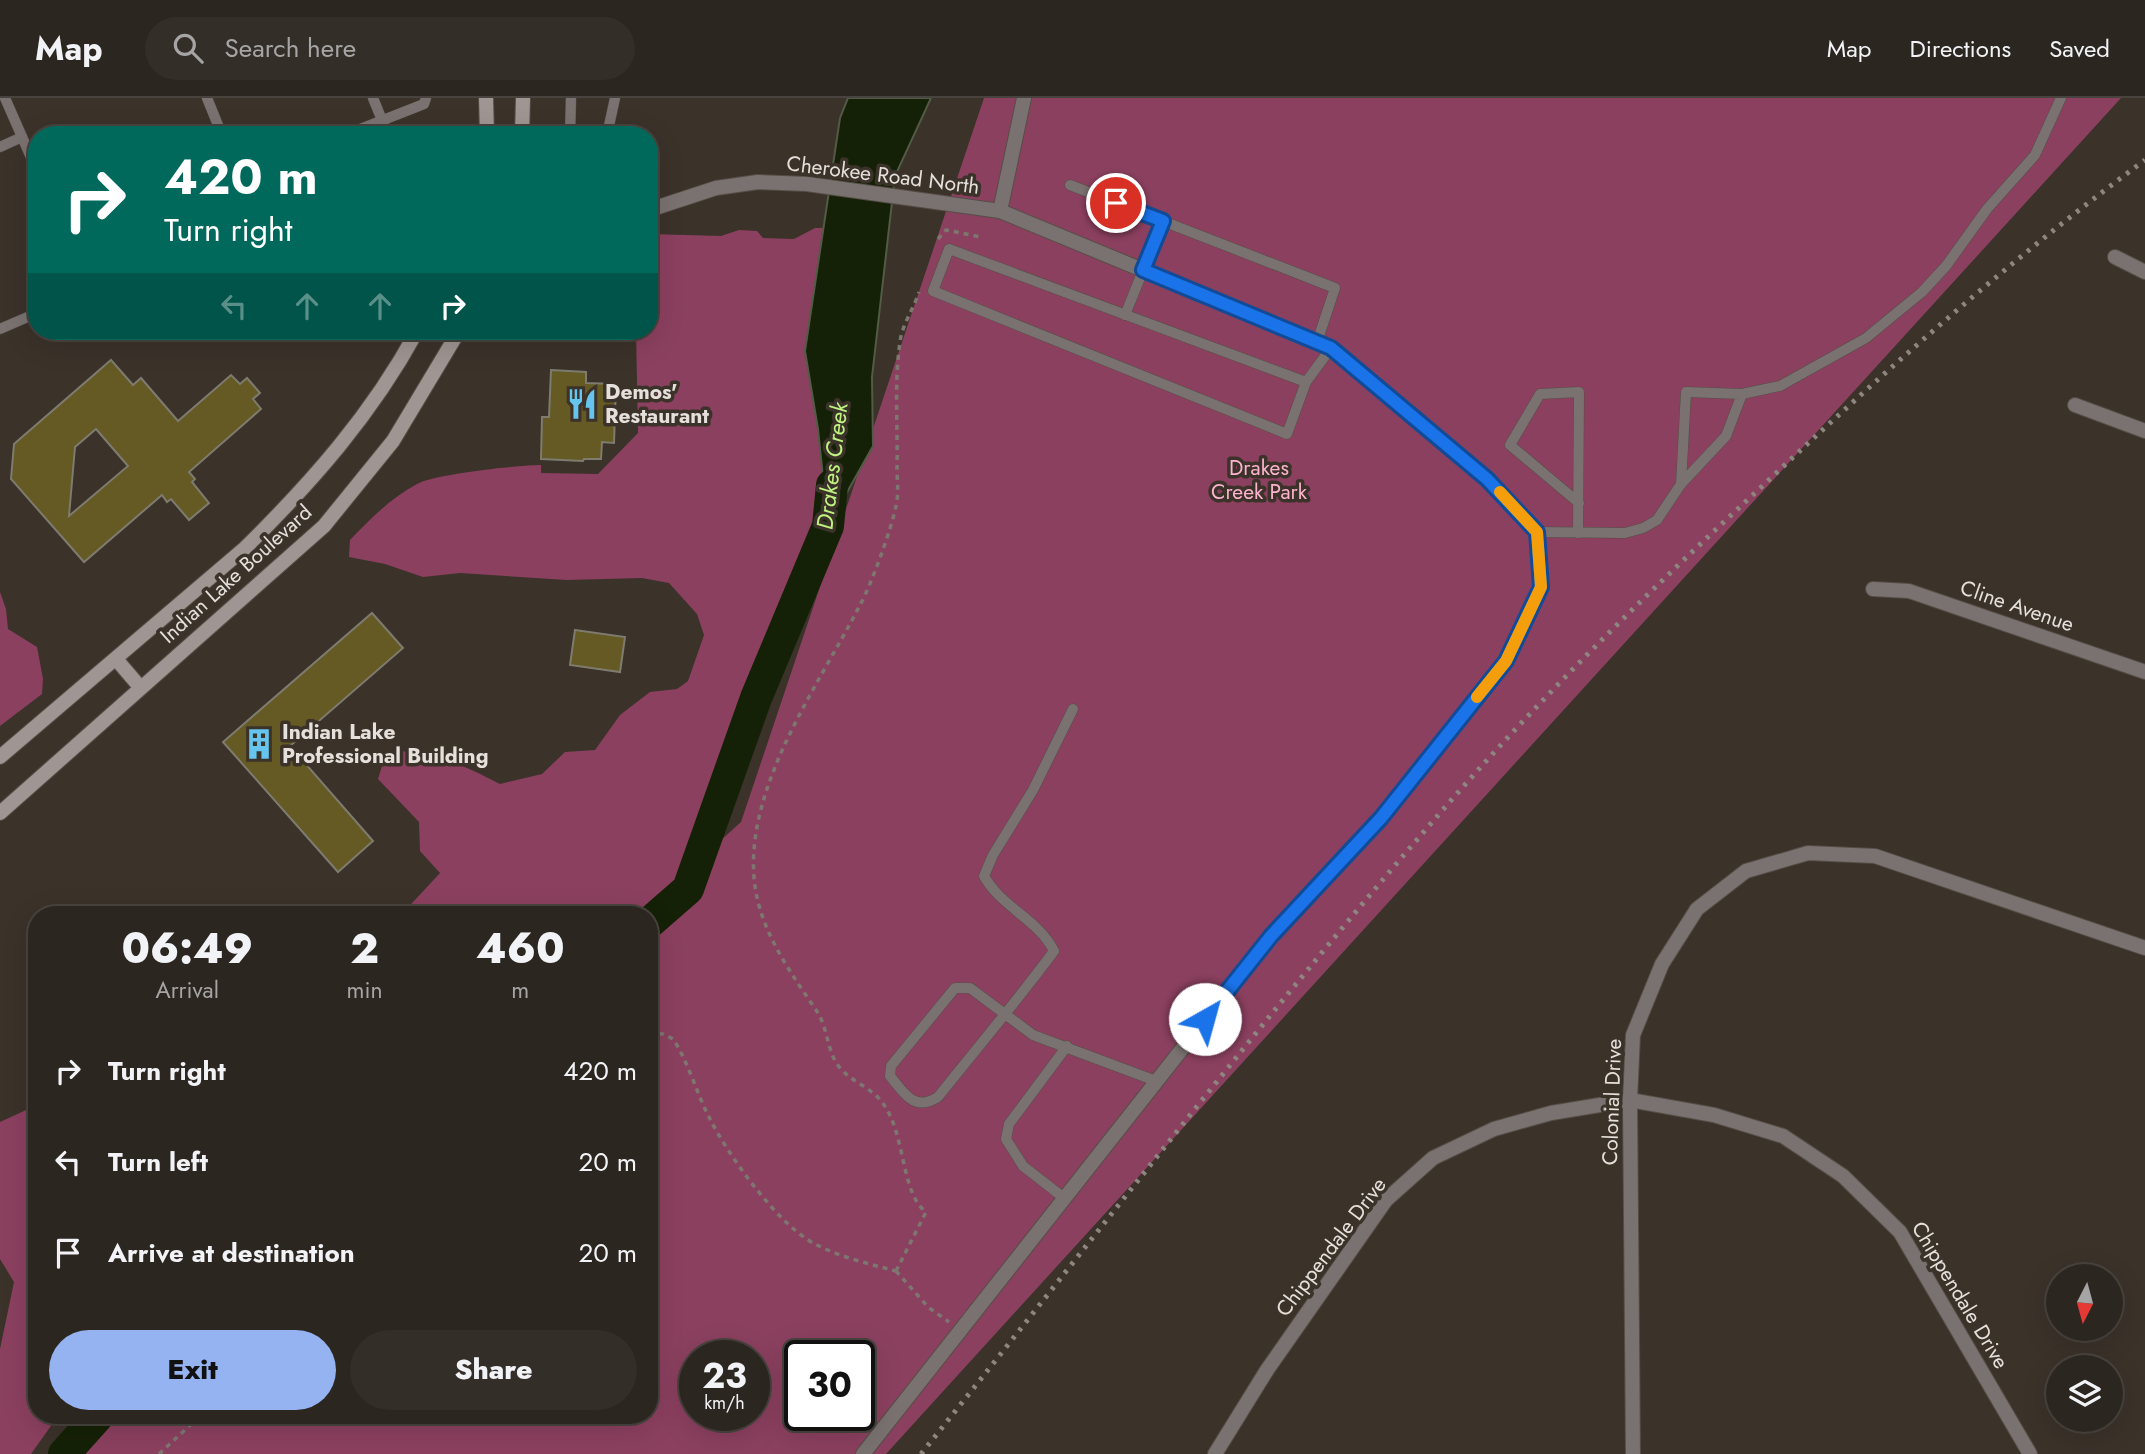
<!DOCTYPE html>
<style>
:root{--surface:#2c2620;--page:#342e29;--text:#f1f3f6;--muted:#a6a5a5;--line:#48433e;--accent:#95b2f1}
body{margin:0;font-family:Jost,sans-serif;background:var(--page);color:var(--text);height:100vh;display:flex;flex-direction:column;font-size:26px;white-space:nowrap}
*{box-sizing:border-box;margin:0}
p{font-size:23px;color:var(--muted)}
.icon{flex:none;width:38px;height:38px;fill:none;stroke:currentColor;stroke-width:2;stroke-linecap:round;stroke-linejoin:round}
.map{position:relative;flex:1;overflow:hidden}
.side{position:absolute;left:28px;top:808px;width:630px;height:518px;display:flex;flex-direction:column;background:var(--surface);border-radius:28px;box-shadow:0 7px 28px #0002,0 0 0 2px var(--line)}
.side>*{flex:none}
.top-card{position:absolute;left:28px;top:28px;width:630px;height:214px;border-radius:28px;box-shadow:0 7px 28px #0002,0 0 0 2px var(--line);background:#00695c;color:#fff;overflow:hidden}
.needle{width:46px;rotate:186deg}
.tools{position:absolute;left:2046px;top:1166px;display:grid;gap:14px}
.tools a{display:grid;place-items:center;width:77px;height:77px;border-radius:50%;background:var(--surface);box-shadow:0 7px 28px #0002,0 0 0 2px var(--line);font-size:35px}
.speed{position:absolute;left:679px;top:1242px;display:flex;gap:14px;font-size:35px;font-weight:700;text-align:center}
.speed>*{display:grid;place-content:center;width:91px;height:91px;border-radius:50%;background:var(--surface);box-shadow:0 7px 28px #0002,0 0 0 2px var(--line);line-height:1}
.speed small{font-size:18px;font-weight:400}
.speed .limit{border:4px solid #111;border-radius:10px;background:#fff;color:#111}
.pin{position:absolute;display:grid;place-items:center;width:60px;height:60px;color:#fff;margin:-30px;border:4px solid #fff;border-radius:50%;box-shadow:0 2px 7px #0007}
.me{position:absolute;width:77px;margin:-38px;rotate:38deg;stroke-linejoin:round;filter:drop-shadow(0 0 5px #0008)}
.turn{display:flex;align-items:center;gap:24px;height:147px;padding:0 21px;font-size:32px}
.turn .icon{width:91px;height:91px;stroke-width:2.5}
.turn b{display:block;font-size:49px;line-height:60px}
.lanes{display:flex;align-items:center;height:66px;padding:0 21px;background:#0003;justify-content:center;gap:35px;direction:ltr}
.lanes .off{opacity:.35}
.eta{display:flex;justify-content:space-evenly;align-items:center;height:119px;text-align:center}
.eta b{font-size:42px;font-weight:800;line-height:49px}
.cta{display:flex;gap:14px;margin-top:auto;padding:14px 21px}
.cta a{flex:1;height:80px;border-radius:42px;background:var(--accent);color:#111;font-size:28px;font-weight:800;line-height:80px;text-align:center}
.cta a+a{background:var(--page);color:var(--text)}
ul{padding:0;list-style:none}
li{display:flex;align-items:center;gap:21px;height:91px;padding:0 21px}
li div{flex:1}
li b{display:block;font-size:26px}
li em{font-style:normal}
header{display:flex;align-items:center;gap:42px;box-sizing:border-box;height:98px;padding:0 35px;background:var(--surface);border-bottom:2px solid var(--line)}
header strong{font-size:33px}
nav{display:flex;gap:38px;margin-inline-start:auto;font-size:24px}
.search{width:490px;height:63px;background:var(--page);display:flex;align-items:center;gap:18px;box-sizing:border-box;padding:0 24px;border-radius:38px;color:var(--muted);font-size:26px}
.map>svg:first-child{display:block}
.green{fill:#8b405f;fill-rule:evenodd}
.water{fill:#152106;stroke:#535a46;stroke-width:2}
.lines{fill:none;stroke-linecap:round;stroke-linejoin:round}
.river{stroke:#152106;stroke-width:32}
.building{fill:#655924;stroke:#7e7b6f;stroke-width:2;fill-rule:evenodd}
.lane-casing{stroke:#564e46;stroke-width:11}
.street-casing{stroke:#564e46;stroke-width:16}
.secondary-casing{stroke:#564e46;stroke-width:16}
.path{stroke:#7e7770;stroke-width:3.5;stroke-dasharray:5 5;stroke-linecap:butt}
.lane{stroke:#797271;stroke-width:10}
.street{stroke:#797271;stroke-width:14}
.secondary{stroke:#9f9593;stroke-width:14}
.rail{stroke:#8e8780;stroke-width:5;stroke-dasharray:3.5 7;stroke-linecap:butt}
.route-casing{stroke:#114b97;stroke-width:18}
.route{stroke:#1a73e8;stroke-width:12}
.slow{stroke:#f59e0b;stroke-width:12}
.labels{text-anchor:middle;stroke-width:7;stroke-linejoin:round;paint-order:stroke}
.street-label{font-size:21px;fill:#e5e0db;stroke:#3b322a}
.poi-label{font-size:21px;font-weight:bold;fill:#e5e0db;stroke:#3b322a;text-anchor:start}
.park-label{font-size:21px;fill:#fdb3ce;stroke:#3b322a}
.water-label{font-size:23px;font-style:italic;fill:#bff281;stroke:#3b322a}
</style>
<header>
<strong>Map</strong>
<div class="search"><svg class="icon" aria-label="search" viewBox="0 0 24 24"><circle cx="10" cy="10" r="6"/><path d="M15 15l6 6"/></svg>Search here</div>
<nav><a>Map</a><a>Directions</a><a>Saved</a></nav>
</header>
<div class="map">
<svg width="2145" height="1356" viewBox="0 0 2145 1356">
<rect width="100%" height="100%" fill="#3b322a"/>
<g class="green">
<path d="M984 0H2121L886 1356H50L63 1335 82 1318H649V817H401L440 775 420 753 419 724 378 681 387 652C437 655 455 663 500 686L542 676 565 654 595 652 620 617 650 594 677 591 688 583 704 537 697 516 669 485 642 480 567 482 460 475 423 479 385 466 349 459 350 442C369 422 392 399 417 386 435 376 519 367 541 367V375L598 376 638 335 636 233H649V136L721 138 739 132 757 133 763 140 794 141 815 130H824L805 253 818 331 828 428 756 600 699 762 741 724ZM695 1258H754V1318H695ZM800 1258H859V1318H800Z"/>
<path d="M0 494 6 511 8 531 37 549 43 581 42 596 0 628Z"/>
<path d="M37 1007V1318H58L31 1356H0V1251L14 1184 0 1161V1024Z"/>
</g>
<path class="water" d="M848 0H931L895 78 872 279 873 348 828 428 818 331 805 253 840 20Z"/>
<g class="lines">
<g class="river">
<path d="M649 825 688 791 756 600 828 428 832 387"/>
<path d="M64 1356 98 1318"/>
</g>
</g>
<g class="building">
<path d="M111 262 133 287 141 280 178 323 231 277 240 286 247 280 260 295 253 301 261 311 189 374 195 381 192 384 209 405 189 422 171 401 167 404 162 397 84 464 11 381 14 346ZM96 331 128 368 69 418 75 349Z"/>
<path d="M551 272 586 274V285L616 286 614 345 602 344 601 361H584L583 363 541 361 542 319H549Z"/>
<path d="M372 515 403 550 290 648 373 743 338 774 223 644Z"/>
<path d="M575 532 625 539 620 574 570 567Z"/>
</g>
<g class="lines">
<defs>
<g id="lane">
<path d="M5 0 37 73"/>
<path d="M207 0 222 37"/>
<path d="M373 0 388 37"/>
<path d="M345 37 424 6 426 0"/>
<path d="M570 37 571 0"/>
<path d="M607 37 615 0"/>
<path d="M0 49 22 39"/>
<path d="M1070 87 1335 190 1317 244"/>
<path d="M1125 217 1163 123"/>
<path d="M0 231 37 215"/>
<path d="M1306 284 949 151 933 193 1287 336 1306 284 1331 250"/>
<path d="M1742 296 1780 288 1866 240 1922 194 1946 168 1987 111 2035 57 2061 0"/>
<path d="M1537 434 1625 435 1643 430 1657 422 1681 386 1686 294 1742 296 1726 338 1681 386"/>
<path d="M1578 435 1579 294 1540 296 1510 347 1579 405"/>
<path d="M1073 611 1033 692 993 757 984 778C1001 809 1039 822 1054 853 1017 903 977 950 938 999 914 1014 905 996 890 978L891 968 955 890H970L1033 937 1156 983"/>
<path d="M1064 1100 1023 1068 1006 1041 1009 1026 1067 948"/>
</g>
<g id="street">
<path d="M649 112 716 90 758 84 807 86 1000 113 1331 250 1487 381 1537 434 1541 489 1506 563 1381 720 1271 838 863 1356"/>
<path d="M1000 113 1024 0"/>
<path d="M2115 159 2145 174"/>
<path d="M2075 307 2145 333"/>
<path d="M1873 491 1909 493 2145 574"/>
<path d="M1215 1356 1267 1272 1386 1102 1433 1060 1494 1031 1551 1015 1630 1002 1714 1017 1783 1038 1843 1078 1900 1134 2030 1356"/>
<path d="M1633 1356 1630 1002 1633 937 1662 866 1697 811 1746 773 1808 755 1875 758 2145 850"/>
</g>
<g id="secondary">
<path d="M486 0 487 37"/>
<path d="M522 37 523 0"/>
<path d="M116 561 140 589"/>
<path d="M0 659 245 450C312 384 372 316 417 233"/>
<path d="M0 715 324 428 393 343 459 233"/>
</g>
</defs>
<use href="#lane" class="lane-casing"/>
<use href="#street" class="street-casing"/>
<use href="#secondary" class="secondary-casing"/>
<g class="path">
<path d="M938 141 946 132 981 139"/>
<path d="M649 935 663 936 673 941C689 965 696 994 709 1019 727 1056 778 1127 815 1146 840 1159 869 1166 896 1173"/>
<path d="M896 1173 926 1114C900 1095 906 1032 881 1003 870 989 852 984 840 970 826 953 829 931 816 912 795 881 771 848 760 811 729 709 816 593 860 507 872 485 891 432 896 408 899 396 897 382 897 371 898 329 894 285 900 244 902 227 914 210 919 194"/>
<path d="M896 1173 928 1209 949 1224"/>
<path d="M159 1356 200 1318"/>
</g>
<use href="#lane" class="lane"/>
<use href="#street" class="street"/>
<use href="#secondary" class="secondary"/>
<path class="rail" d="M921 1356C1095 1139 1264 917 1447 707 1543 597 1649 493 1756 394 1881 276 2007 164 2145 62"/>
</g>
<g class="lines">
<defs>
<path id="route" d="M1116 105 1163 123 1143 172 1331 250 1487 381 1537 434 1541 489 1506 563 1381 720 1271 838 1205 921"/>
</defs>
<use href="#route" class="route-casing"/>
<use href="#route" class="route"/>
<path class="slow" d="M1477 599 1506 563 1541 489 1537 434 1500 394"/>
</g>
<defs>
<symbol id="restaurant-bare" viewBox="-9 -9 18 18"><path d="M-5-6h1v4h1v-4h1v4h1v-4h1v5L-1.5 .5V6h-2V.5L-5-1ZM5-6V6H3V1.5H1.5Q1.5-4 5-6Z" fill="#65c5ee" stroke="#3b322a" stroke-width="2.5" paint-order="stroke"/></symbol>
<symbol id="building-bare" viewBox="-9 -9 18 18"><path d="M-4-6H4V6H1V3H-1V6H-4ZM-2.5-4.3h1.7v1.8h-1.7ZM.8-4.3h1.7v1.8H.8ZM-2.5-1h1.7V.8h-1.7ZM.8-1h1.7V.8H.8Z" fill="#65c5ee" stroke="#3b322a" stroke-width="2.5" paint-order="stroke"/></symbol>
</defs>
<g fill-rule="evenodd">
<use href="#restaurant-bare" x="560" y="284" width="44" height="44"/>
<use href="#building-bare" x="237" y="624" width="44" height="44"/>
</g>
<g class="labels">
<g class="street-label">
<text transform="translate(883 77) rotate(7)" y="7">Cherokee Road North</text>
<text transform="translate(236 476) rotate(-42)" y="7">Indian Lake Boulevard</text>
<text transform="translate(2017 508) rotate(19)" y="7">Cline Avenue</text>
<text transform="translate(1612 1004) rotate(-88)" y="7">Colonial Drive</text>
<text transform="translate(1331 1149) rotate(-53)" y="7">Chippendale Drive</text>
<text transform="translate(1960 1197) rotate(59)" y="7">Chippendale Drive</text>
</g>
<g class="poi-label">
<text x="605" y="301">Demos'<tspan x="605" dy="24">Restaurant</tspan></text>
<text x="282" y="641">Indian Lake<tspan x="282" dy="24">Professional Building</tspan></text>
</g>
<g class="park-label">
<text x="1259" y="377">Drakes<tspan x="1259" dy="24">Creek Park</tspan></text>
</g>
<g class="water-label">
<text transform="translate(832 368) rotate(-83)" y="8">Drakes Creek</text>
</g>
</g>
</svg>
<div class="tools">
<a><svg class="needle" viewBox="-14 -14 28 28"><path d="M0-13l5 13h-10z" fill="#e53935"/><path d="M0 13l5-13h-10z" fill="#a6a5a5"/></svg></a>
<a><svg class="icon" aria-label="layers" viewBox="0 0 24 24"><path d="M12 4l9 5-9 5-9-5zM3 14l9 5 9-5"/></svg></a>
</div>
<div class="speed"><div>23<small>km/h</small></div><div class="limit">30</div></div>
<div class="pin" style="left:1116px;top:105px;background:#d93025"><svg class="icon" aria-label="arrive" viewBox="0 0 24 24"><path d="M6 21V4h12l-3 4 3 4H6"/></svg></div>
<svg class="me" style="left:1205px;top:921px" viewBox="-20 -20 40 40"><circle r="19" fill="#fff"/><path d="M0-13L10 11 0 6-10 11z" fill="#1a73e8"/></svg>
<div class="top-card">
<div class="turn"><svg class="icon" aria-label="right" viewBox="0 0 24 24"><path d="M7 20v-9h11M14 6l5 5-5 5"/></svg><div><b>420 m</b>Turn right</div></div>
<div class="lanes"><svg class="icon off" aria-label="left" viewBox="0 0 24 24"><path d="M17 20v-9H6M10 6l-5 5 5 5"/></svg><svg class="icon off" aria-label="ahead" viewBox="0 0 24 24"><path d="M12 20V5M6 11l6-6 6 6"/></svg><svg class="icon off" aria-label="ahead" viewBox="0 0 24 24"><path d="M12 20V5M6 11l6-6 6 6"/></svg><svg class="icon" aria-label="right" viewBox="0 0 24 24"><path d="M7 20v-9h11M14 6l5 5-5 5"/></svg></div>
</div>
<section class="side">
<div class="eta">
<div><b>06:49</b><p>Arrival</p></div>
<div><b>2</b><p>min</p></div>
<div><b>460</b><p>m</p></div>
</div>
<ul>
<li><svg class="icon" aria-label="right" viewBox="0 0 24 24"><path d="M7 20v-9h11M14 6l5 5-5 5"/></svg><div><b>Turn right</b></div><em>420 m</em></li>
<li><svg class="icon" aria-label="left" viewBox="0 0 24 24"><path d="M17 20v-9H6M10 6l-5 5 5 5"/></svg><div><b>Turn left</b></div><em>20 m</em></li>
<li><svg class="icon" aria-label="arrive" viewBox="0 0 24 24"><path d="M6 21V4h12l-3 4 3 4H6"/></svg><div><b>Arrive at destination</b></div><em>20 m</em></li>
</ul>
<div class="cta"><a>Exit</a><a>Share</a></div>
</section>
</div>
